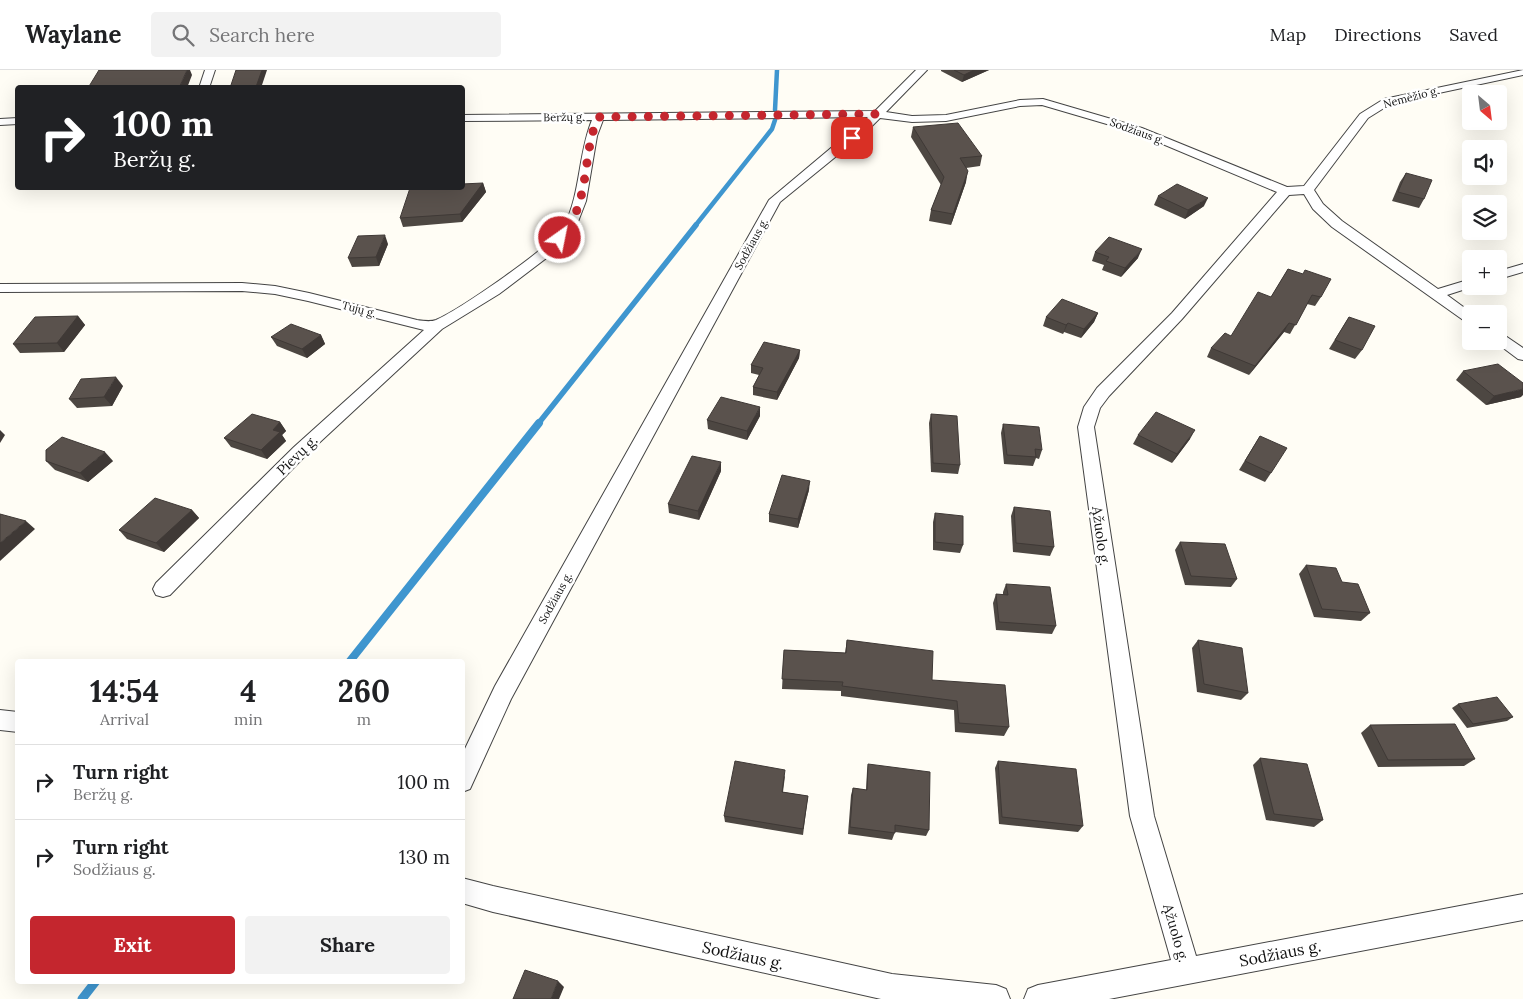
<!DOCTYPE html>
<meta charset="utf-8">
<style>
:root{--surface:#fff;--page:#f2f2f2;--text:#202124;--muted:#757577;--line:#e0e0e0;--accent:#c4262e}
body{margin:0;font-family:Lora,serif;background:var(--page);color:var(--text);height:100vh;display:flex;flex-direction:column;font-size:19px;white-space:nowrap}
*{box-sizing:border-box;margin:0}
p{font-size:16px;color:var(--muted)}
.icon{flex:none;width:28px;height:28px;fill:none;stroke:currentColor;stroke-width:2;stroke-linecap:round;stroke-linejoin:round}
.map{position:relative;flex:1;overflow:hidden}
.panel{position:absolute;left:15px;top:589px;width:450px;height:325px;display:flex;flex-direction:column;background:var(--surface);border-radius:5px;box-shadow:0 5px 20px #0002}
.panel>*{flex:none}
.banner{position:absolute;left:15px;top:15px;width:450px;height:105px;border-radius:5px;box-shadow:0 5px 20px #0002;background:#202124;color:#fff;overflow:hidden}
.needle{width:32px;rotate:152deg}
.buttons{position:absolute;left:1462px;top:15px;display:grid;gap:10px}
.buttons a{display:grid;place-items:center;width:45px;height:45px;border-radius:5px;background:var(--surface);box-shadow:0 5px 20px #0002;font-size:25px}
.pin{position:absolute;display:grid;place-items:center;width:42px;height:42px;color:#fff;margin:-21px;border-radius:10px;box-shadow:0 2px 8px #0006}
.me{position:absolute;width:55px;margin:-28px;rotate:33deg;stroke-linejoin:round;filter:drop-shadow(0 0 4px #0008)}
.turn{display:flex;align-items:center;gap:18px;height:105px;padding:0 15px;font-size:22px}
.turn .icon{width:65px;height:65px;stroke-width:2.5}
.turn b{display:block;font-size:35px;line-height:42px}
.eta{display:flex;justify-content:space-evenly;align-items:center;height:85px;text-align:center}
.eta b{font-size:30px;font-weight:800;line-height:35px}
.button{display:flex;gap:10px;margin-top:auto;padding:10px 15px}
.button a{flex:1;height:58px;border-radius:5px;background:var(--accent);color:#fff;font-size:20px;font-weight:800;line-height:58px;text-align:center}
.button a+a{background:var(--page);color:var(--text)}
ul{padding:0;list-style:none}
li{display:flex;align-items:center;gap:15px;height:75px;padding:0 15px;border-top:1px solid var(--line)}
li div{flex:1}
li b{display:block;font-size:19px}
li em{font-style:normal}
header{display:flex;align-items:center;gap:30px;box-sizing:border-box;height:70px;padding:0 25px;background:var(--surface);border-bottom:1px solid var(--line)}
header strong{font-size:24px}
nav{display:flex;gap:28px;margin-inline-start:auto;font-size:18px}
.search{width:350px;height:45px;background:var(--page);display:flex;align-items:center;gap:12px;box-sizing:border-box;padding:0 18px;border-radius:5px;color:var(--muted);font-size:19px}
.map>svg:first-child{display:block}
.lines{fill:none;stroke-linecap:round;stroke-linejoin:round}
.stream-far3{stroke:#3f96cf;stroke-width:4.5}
.stream-far2{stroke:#3f96cf;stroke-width:5.5}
.stream-far1{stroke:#3f96cf;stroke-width:8}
.stream{stroke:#3f96cf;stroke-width:9}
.minor-casing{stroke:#444;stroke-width:2}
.minor{fill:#fff;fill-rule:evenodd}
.wall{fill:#4d4742}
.shaded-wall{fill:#3f3936}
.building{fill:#5a524d;stroke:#3f3936}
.route{stroke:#c4262e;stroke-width:9;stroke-dasharray:0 16.2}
.labels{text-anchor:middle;stroke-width:5;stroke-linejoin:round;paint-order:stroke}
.far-street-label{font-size:11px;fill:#111;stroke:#fff}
.street-label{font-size:14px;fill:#111;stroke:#fff}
.near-street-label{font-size:16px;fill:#111;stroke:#fff}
</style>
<header>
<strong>Waylane</strong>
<div class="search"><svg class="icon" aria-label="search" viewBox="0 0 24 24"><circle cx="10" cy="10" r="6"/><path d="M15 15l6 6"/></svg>Search here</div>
<nav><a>Map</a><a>Directions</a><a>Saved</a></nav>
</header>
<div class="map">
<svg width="1523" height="929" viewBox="0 0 1523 929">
<rect width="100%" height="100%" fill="#fffdf5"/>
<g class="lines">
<g class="stream-far3">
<path d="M775 40 777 0"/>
<path d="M695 156 772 59 775 50"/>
</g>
<path class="stream-far2" d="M538 354 696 155"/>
<path class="stream-far1" d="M350 591 539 353"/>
<path class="stream" d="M82 929 96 911"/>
<defs>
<g id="minor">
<path d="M205 0H215L209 18H199Z"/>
<path d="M916 0H927L886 42 912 46 946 45 1020 30 1043 29 1142 58 1287 117 1304 116 1360 44 1384 29 1523 0V5L1392 33 1368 48 1314 120 1323 134 1342 151 1438 219 1471 209V216H1475L1447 225 1473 244H1471V253L1466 252 1332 157 1313 139 1304 124 1289 125 1182 249 1109 326 1100 338 1094 357 1154 746 1196 886 1523 824V850L1109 929H1024L1028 919 1038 915 1171 890 1130 746 1078 357 1084 337 1097 318 1172 243 1277 122 1134 62 1042 35 1020 36 946 51 912 52 880 48 866 62 780 132 511 629 470 719 462 722V685L495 616 769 130 868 47 603 50 597 66 586 131 574 162 557 180 499 224 442 259 306 385 170 525 163 527 156 525 153 519 156 513 294 377 424 260 308 231 275 224 242 221 0 222V214L242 213 275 216 309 223 417 250C423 251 431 252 436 250 459 240 553 176 564 156 581 123 578 84 592 50L462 51V45L875 41Z"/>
<path d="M18 48V54L0 55V49Z"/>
<path d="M1523 194V202L1499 209V201Z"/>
<path d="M1499 263 1504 265 1523 278V290L1518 289 1494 271H1499Z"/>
<path d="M0 640 18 642V662L0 660Z"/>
<path d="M462 808 493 816 892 904 996 915 1006 919 1010 929H881L493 842 462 833Z"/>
</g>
</defs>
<use href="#minor" class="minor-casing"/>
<use href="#minor" class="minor"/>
</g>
<g class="wall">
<path d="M941 0H989L962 12 941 1Z"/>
<path d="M913 57 982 86 980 96 966 98V112L951 155 929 151 931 140 941 115 911 67Z"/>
<path d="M1406 103 1424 129 1419 138 1392 131 1400 112Z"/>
<path d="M483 113 486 122 462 152 403 157 400 148Z"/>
<path d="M250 118H283V119L251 120Z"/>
<path d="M1158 126 1204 136 1185 149 1154 135Z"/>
<path d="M388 174 379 196 352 197 348 188Z"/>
<path d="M1095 182 1138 188 1121 207 1102 200 1104 195 1092 191Z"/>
<path d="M1288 199 1321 227 1315 236 1307 234 1290 264 1284 262 1249 305 1207 287 1211 278 1231 266 1271 227Z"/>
<path d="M1098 243 1094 252 1081 268 1064 262 1063 264 1043 256 1046 247Z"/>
<path d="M78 246 85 255 64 282 20 283 13 274Z"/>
<path d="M1349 247 1362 280 1355 289 1329 279Z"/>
<path d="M321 265 325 274 307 288 277 276 271 267Z"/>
<path d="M800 280 799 288 777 330 753 325V317L759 305 751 303V295Z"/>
<path d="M1463 301 1521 327 1486 335 1456 310Z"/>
<path d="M123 316 112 336 77 338 69 329Z"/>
<path d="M931 344 960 395 958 404 931 402 929 353Z"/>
<path d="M760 346 747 370 708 359 707 350Z"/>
<path d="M280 352 286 361 282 365 286 371 267 389 231 377 224 368Z"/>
<path d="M1003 354 1042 380 1039 389 1036 388 1033 396 1004 394 1001 363Z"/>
<path d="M1138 365 1190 369 1172 393 1133 374Z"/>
<path d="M1260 366 1271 403 1265 412 1239 400Z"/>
<path d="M46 391H113L88 412 55 400Z"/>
<path d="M721 401 699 450 669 443 668 434Z"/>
<path d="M809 420 798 458 769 452V444Z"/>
<path d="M1014 437 1054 477 1050 486 1013 482 1011 446Z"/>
<path d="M192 440 199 448 164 482 127 469 119 460Z"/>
<path d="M935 443 963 475 960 483 933 480V452Z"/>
<path d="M1180 472 1237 509 1231 517 1185 515 1175 480Z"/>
<path d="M1306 495 1342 512 1370 543 1361 551 1314 547 1299 504Z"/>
<path d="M1006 514 1056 556 1052 564 996 560 993 533 996 524 1003 525V522Z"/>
<path d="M847 570 932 610 1009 657 1004 666 955 662 954 640 841 626V621L782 619 784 580 845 583Z"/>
<path d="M1198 570 1248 623 1241 630 1197 622 1192 578Z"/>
<path d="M1458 634 1513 647 1507 651 1467 658 1452 638Z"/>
<path d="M1370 655 1475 689 1464 696 1378 697 1361 663Z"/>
<path d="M1260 688 1323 750 1314 757 1266 750 1253 695Z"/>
<path d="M998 691 1083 756 1078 762 999 754 995 698Z"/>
<path d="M868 694 929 760 926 766 895 762 892 770 848 764 851 725 853 718 866 720 867 701Z"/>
<path d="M785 706 783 722 808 726 803 765 725 752 724 746Z"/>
</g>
<g class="shaded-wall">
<path d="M187 0H190L192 5 187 18H179Z"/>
<path d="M262 0H267L261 18H250Z"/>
<path d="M974 0H989L962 12 964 5Z"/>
<path d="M968 101 966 112 951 155 953 144Z"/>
<path d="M483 113 486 122 462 152 460 144Z"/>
<path d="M1208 128 1204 136 1185 149 1188 140Z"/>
<path d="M385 165 388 174 379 196 376 187Z"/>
<path d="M1142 179 1138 188 1121 207 1125 198Z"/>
<path d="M1098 243 1094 252 1081 268 1084 259Z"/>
<path d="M78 246 85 255 64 282 57 273Z"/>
<path d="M1068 253 1064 262 1063 264 1066 255Z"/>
<path d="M1289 253 1284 262 1249 305 1255 296Z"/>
<path d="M321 265 325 274 307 288 302 279Z"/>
<path d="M800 280 799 288 777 330V322Z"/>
<path d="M116 307 123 316 112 336 104 327Z"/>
<path d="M1523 319V325L1521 327 1486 335 1494 326Z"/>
<path d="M760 337V346L747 370V361Z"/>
<path d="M280 352 286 361 282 365 286 371 267 389 261 380 273 360Z"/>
<path d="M0 360 5 365 0 373Z"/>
<path d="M1195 360 1190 369 1172 393 1177 384Z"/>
<path d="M105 382 113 391 88 412 80 403Z"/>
<path d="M721 392V401L699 450 698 441Z"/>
<path d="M810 411 809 420 798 458V449Z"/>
<path d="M192 440 199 448 164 482 156 473Z"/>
<path d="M26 451 35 459 0 491V473Z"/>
<path d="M558 911 564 917 559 929H551Z"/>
</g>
<g class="building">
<path d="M99 0H187L179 18H150L151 17 143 18H88Z"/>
<path d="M236 0H262L256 17 230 18Z"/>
<path d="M954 0H974L964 5Z"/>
<path d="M958 53 982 86 960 88 968 101 953 144 931 140 944 107 913 57Z"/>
<path d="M1406 103 1432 110 1424 129 1398 122Z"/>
<path d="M483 113 460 144 400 148 410 118H462V114Z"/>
<path d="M1177 114 1208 128 1188 140 1158 126Z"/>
<path d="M385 165 376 187 348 188 358 166Z"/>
<path d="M1109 167 1142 179 1125 198 1106 191 1109 187 1095 182Z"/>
<path d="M1288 199 1303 204 1305 200 1331 209 1321 227 1312 225 1296 255 1289 253 1255 296 1211 278 1225 263 1231 266 1258 222 1271 227Z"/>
<path d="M1062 229 1098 243 1084 259 1068 253 1066 255 1046 247Z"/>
<path d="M78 246 57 273 13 274 35 247Z"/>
<path d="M1349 247 1375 256 1362 280 1335 270Z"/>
<path d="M291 254 321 265 302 279 271 267Z"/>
<path d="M764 272 800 280 777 322 753 317 763 298 751 295Z"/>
<path d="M1498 294 1523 313V319L1494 326 1463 301Z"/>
<path d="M116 307 104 327 69 329 81 309Z"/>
<path d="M721 327 760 337 747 361 707 350Z"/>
<path d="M1156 342 1195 360 1177 384 1138 365Z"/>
<path d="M252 344 280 352 273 360 280 362 261 380 224 368Z"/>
<path d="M931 344 957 346 960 395 933 393Z"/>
<path d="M1003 354 1039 357 1042 380 1035 379 1036 387 1007 385Z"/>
<path d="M1260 366 1287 378 1271 403 1245 391Z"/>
<path d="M62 367 105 382 80 403 46 391V380Z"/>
<path d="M692 386 721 392 698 441 668 434Z"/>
<path d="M782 405 810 411 798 449 769 444Z"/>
<path d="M155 428 192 440 156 473 119 460Z"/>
<path d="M1014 437 1050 441 1054 477 1016 473Z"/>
<path d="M935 443 963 446V475L935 472Z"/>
<path d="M0 444 26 451 0 473Z"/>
<path d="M1180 472 1225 474 1237 509 1191 506Z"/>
<path d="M1306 495 1336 498 1342 512 1358 514 1370 543 1322 539Z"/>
<path d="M1006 514 1050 517 1056 556 999 552 996 524 1008 525Z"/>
<path d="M847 570 933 581 932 610 1005 615 1009 657 959 653 957 631 842 616 843 612 782 609 784 580 846 583Z"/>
<path d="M1198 570 1242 578 1248 623 1204 614Z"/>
<path d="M1497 627 1513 647 1473 654 1458 634Z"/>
<path d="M1455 654 1475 689 1388 690 1370 655Z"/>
<path d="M1260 688 1307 694 1323 750 1274 744Z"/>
<path d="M735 691 785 700 782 722 808 726 803 759 724 746Z"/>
<path d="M998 691 1076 699 1083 756 1002 747Z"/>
<path d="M868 694 930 702 929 760 895 755V763L850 757 853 718 867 720Z"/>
<path d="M525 900 558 911 551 929H513Z"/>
</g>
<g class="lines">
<path class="route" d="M560 168C585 142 584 102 591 69 592 61 597 54 599 47L875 44 852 68"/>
</g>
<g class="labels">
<g class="far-street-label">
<text transform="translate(1411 27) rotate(-15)" y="4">Nemėžio g.</text>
<text transform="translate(564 47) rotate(-1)" y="4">Beržų g.</text>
<text transform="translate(1137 61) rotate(20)" y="4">Sodžiaus g.</text>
<text transform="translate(751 174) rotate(-61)" y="4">Sodžiaus g.</text>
<text transform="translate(359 239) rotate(15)" y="4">Tujų g.</text>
<text transform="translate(555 528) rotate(-61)" y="4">Sodžiaus g.</text>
</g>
<g class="street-label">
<text transform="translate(297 385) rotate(-44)" y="5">Pievų g.</text>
<text transform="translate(1101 466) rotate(82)" y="5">Ąžuolo g.</text>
<text transform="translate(1176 863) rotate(74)" y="5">Ąžuolo g.</text>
</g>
<g class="near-street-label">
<text transform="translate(1280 883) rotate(-11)" y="6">Sodžiaus g.</text>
<text transform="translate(743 885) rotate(12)" y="6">Sodžiaus g.</text>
</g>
</g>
</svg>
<div class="buttons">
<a><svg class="needle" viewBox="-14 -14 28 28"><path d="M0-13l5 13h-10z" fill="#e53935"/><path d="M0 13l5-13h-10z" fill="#757577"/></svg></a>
<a><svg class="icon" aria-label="sound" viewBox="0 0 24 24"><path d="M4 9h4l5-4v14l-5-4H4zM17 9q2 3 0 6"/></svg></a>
<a><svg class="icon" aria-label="layers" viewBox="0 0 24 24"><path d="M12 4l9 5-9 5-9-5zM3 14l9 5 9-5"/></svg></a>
<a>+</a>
<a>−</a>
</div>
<div class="pin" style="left:852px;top:68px;background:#d93025"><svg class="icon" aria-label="arrive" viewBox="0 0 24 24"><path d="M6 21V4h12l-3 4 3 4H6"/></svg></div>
<svg class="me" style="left:560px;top:168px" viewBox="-20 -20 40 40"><circle r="17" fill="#c4262e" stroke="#fff" stroke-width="3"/><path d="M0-11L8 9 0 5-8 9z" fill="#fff"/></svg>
<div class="banner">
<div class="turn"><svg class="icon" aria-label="right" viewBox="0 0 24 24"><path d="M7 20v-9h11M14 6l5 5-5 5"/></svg><div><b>100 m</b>Beržų g.</div></div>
</div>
<section class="panel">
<div class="eta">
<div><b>14:54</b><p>Arrival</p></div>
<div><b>4</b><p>min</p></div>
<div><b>260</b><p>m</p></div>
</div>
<ul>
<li><svg class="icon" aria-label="right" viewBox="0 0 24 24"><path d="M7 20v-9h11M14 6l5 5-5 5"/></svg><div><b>Turn right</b><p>Beržų g.</p></div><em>100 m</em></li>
<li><svg class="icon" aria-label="right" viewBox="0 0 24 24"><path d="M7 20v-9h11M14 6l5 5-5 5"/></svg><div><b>Turn right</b><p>Sodžiaus g.</p></div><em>130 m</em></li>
</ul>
<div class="button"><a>Exit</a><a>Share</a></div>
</section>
</div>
